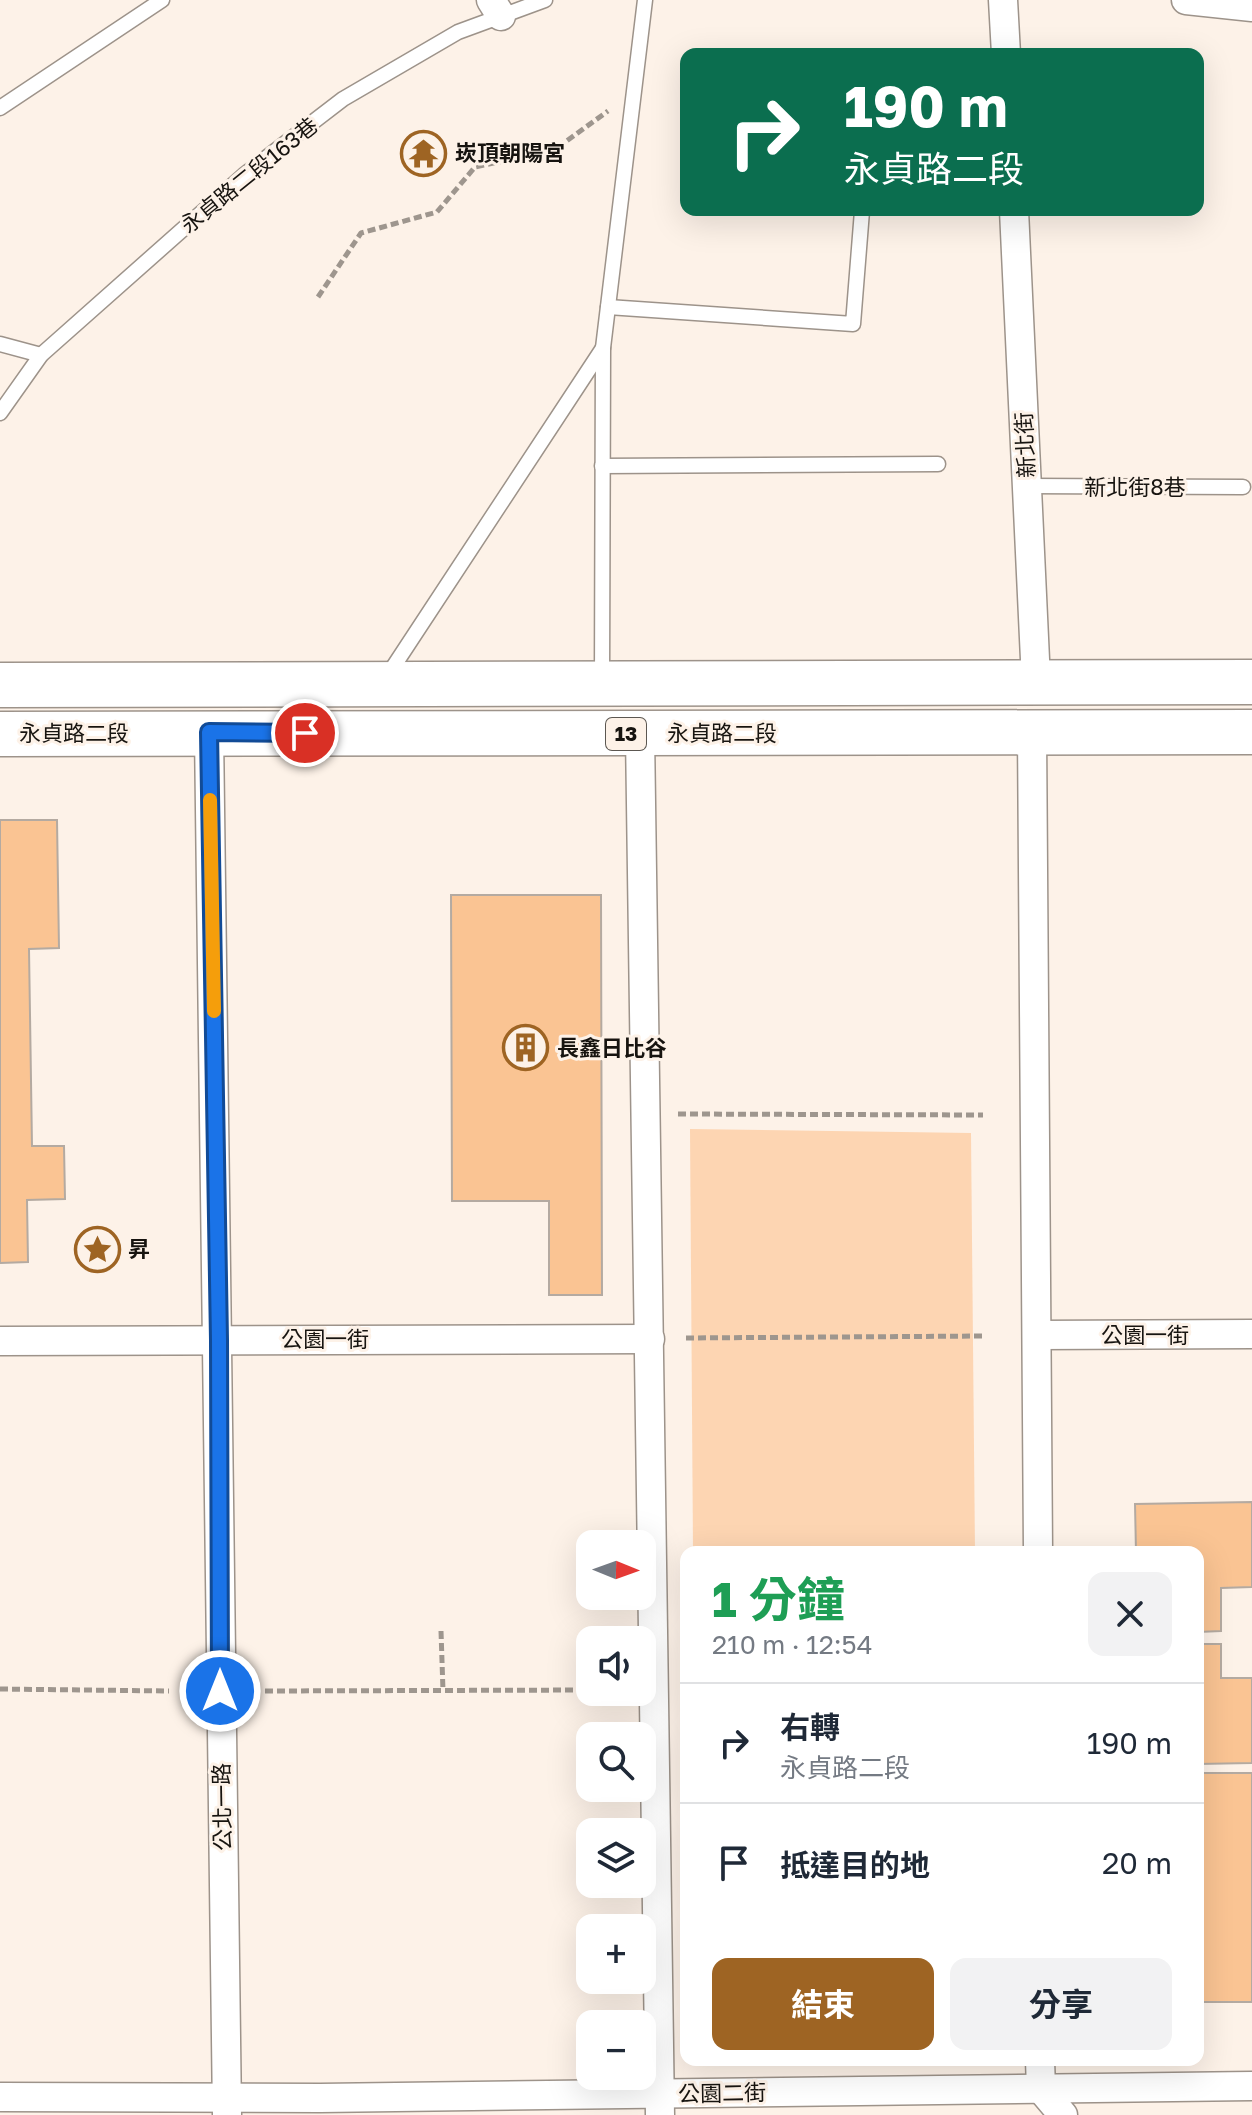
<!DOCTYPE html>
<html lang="zh-TW">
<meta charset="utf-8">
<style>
:root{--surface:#fff;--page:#f2f2f3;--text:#1f2937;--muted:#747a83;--line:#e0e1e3;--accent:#9e6423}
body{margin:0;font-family:"Golos Text","Noto Sans TC",sans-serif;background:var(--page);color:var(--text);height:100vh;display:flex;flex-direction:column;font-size:30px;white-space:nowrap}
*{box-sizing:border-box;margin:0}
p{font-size:26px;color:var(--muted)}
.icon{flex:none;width:44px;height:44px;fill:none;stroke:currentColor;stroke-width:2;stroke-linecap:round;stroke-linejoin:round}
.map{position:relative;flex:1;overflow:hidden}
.side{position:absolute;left:680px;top:1546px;width:524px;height:520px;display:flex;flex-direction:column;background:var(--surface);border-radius:16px;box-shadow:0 8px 32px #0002}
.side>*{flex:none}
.banner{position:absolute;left:680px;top:48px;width:524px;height:168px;border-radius:16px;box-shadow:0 8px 32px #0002;background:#0b6e4f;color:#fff;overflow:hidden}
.needle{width:52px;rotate:91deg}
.controls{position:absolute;left:576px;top:1530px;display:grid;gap:16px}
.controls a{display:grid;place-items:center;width:80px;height:80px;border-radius:16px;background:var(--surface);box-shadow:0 8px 32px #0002;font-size:40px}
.pin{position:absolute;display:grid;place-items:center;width:68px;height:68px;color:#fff;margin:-34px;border:4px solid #fff;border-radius:50%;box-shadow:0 2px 8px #0007}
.me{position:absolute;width:88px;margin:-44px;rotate:0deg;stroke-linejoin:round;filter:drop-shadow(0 0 6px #0008)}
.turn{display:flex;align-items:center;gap:28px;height:168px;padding:0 32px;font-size:36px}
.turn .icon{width:104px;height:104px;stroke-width:2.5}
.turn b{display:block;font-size:56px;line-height:68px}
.round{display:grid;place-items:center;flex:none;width:84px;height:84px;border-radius:16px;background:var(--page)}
.summary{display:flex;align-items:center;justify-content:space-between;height:136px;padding:0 32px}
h1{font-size:48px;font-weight:700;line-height:60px;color:#1e9e55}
.button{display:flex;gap:16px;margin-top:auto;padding:16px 32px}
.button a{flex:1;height:92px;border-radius:16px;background:var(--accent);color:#fff;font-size:32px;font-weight:700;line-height:92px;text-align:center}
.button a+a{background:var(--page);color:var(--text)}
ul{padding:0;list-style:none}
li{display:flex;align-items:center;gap:24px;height:120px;padding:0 32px;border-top:2px solid var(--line)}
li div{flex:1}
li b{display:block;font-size:30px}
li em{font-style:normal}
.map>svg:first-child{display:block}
.green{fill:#fdd5b2}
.building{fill:#fac493;stroke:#b4aaa1;stroke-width:2}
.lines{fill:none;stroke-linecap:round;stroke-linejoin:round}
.lane-casing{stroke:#9d938a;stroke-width:17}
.street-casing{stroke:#9d938a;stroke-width:31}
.primary-casing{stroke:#9d938a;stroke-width:47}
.path{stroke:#9e968e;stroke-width:5;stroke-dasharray:8 4;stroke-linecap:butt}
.lane{stroke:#fff;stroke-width:14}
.street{stroke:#fff;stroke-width:28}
.primary{stroke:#fff;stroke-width:44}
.route-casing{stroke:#114b97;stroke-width:20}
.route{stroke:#1a73e8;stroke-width:14}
.slow{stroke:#f59e0b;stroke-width:14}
.labels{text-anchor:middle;stroke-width:6;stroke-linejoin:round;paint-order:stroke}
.shield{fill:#fdf2e8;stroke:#5c5751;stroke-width:2}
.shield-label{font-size:20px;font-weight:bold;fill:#171410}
.poi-label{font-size:22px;font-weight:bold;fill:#171410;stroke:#fdf2e8;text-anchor:start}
.street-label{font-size:22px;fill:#171410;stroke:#fdf2e8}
</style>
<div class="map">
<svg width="1252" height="2115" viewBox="0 0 1252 2115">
<rect width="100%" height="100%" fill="#fdf2e8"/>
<path class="green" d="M690 1129 971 1133 975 1552H693Z"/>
<g class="building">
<path d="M0 820H57L59 948 29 949 32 1146H64L65 1199 27 1200 28 1262 0 1263Z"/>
<path d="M451 895H601L602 1295H549V1201H452Z"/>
<path d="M1252 1502V1587L1221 1588V1631L1198 1632V1552H1136L1135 1504Z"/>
<path d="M1198 1644H1221V1678H1252V1763L1198 1764Z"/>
<rect x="1198" y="1773" width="54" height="229"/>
</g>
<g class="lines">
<defs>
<g id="lane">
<path d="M0 108 162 0"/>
<path d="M608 307 853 324 862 211"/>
<path d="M0 344 41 355"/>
<path d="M0 413 41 355 244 175 343 99 458 32 545 0"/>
<path d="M602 466 938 464"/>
<path d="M1027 486 1243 487"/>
<path d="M386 678 603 348"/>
<path d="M602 681 603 348 645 0"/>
</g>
<g id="street">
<path d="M491 0 501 16"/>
<path d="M1003 0 1006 54"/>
<path d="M1186 0 1252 7"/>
<path d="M1014 210 1036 681"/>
<path d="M209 732 227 2115"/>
<path d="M1032 732 1038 1552"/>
<path d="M640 734 660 2115"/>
<path d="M1037 1335 1252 1334"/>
<path d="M0 1341 650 1339"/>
<path d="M1040 2060 1041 2089 1063 2115"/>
<path d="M0 2097 320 2098 1252 2086"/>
</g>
<g id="primary">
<path d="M0 685 1252 682"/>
<path d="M0 734 1252 732"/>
</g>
</defs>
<use href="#lane" class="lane-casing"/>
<use href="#street" class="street-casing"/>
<use href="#primary" class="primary-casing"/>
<g class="path">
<path d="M318 297 361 233 437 212 475 167 554 150 608 111"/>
<path d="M678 1114 983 1115"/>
<path d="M686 1338 983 1336"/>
<path d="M441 1631 443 1691"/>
<path d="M0 1689 169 1691"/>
<path d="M265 1691 590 1690"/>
</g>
<use href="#lane" class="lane"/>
<use href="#street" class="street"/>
<use href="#primary" class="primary"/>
</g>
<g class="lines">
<defs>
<path id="route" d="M220 1691 219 1340 209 732 305 733"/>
</defs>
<use href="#route" class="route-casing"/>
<use href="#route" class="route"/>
<path class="slow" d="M210 800 214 1011"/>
</g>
<defs>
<symbol id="temple-ring" viewBox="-11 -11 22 22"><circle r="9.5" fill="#fdf2e8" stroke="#9e6423" stroke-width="1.5"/><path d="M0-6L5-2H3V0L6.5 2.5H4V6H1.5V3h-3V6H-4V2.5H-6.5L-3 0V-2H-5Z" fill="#9e6423"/></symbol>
<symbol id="building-ring" viewBox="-11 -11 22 22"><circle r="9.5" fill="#fdf2e8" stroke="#9e6423" stroke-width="1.5"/><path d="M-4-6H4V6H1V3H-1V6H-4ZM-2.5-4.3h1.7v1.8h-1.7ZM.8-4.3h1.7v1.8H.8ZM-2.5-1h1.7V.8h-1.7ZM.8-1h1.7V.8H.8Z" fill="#9e6423"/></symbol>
<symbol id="sight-ring" viewBox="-11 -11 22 22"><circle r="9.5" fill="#fdf2e8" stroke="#9e6423" stroke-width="1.5"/><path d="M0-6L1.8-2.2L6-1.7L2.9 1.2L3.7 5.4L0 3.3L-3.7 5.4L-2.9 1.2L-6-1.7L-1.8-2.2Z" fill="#9e6423"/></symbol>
</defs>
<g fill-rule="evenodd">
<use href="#temple-ring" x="398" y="128" width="51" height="51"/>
<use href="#building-ring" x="500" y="1022" width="51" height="51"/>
<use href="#sight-ring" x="72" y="1224" width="51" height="51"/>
</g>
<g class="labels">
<rect class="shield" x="606" y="718" width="40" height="32" rx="6"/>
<g class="shield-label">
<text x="626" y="741">13</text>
</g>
<g class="poi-label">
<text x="455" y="161">崁頂朝陽宮</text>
<text x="557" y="1056">長鑫日比谷</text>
<text x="128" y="1257">昇</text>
</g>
<g class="street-label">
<text transform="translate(249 175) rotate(-39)" y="8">永貞路二段163巷</text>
<text transform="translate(1025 445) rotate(-93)" y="8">新北街</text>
<text x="1135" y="495">新北街8巷</text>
<text x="74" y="741">永貞路二段</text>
<text x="722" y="741">永貞路二段</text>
<text x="1145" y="1343">公園一街</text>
<text x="325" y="1347">公園一街</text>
<text transform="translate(222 1807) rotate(-91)" y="8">公北一路</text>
<text transform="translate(722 2093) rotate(-1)" y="8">公園二街</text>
</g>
</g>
</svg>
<div class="controls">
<a><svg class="needle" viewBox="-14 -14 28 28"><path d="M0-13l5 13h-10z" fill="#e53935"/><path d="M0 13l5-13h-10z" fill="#747a83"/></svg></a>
<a><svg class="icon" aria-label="sound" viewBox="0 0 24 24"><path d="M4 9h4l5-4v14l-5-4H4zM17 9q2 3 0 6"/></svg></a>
<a><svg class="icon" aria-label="search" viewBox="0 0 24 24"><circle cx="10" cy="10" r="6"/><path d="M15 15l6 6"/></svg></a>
<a><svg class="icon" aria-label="layers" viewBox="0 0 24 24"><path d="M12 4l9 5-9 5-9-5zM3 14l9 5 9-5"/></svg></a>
<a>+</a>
<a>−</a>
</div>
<div class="pin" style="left:305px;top:733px;background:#d93025"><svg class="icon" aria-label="arrive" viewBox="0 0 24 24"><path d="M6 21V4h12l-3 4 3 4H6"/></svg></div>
<svg class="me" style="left:220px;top:1691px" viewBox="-20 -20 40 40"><circle r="17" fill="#1a73e8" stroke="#fff" stroke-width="3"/><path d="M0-11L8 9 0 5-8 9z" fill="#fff"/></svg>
<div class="banner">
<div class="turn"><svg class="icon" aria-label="right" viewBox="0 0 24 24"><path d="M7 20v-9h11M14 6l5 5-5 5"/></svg><div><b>190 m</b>永貞路二段</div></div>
</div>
<section class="side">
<div class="summary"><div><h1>1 分鐘</h1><p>210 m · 12:54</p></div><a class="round"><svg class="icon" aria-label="close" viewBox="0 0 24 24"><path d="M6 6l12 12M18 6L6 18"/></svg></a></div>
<ul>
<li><svg class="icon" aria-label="right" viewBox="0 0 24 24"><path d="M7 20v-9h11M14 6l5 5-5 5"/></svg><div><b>右轉</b><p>永貞路二段</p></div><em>190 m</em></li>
<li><svg class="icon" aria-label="arrive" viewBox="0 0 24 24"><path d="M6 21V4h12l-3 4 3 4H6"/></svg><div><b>抵達目的地</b></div><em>20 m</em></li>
</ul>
<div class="button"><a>結束</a><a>分享</a></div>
</section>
</div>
